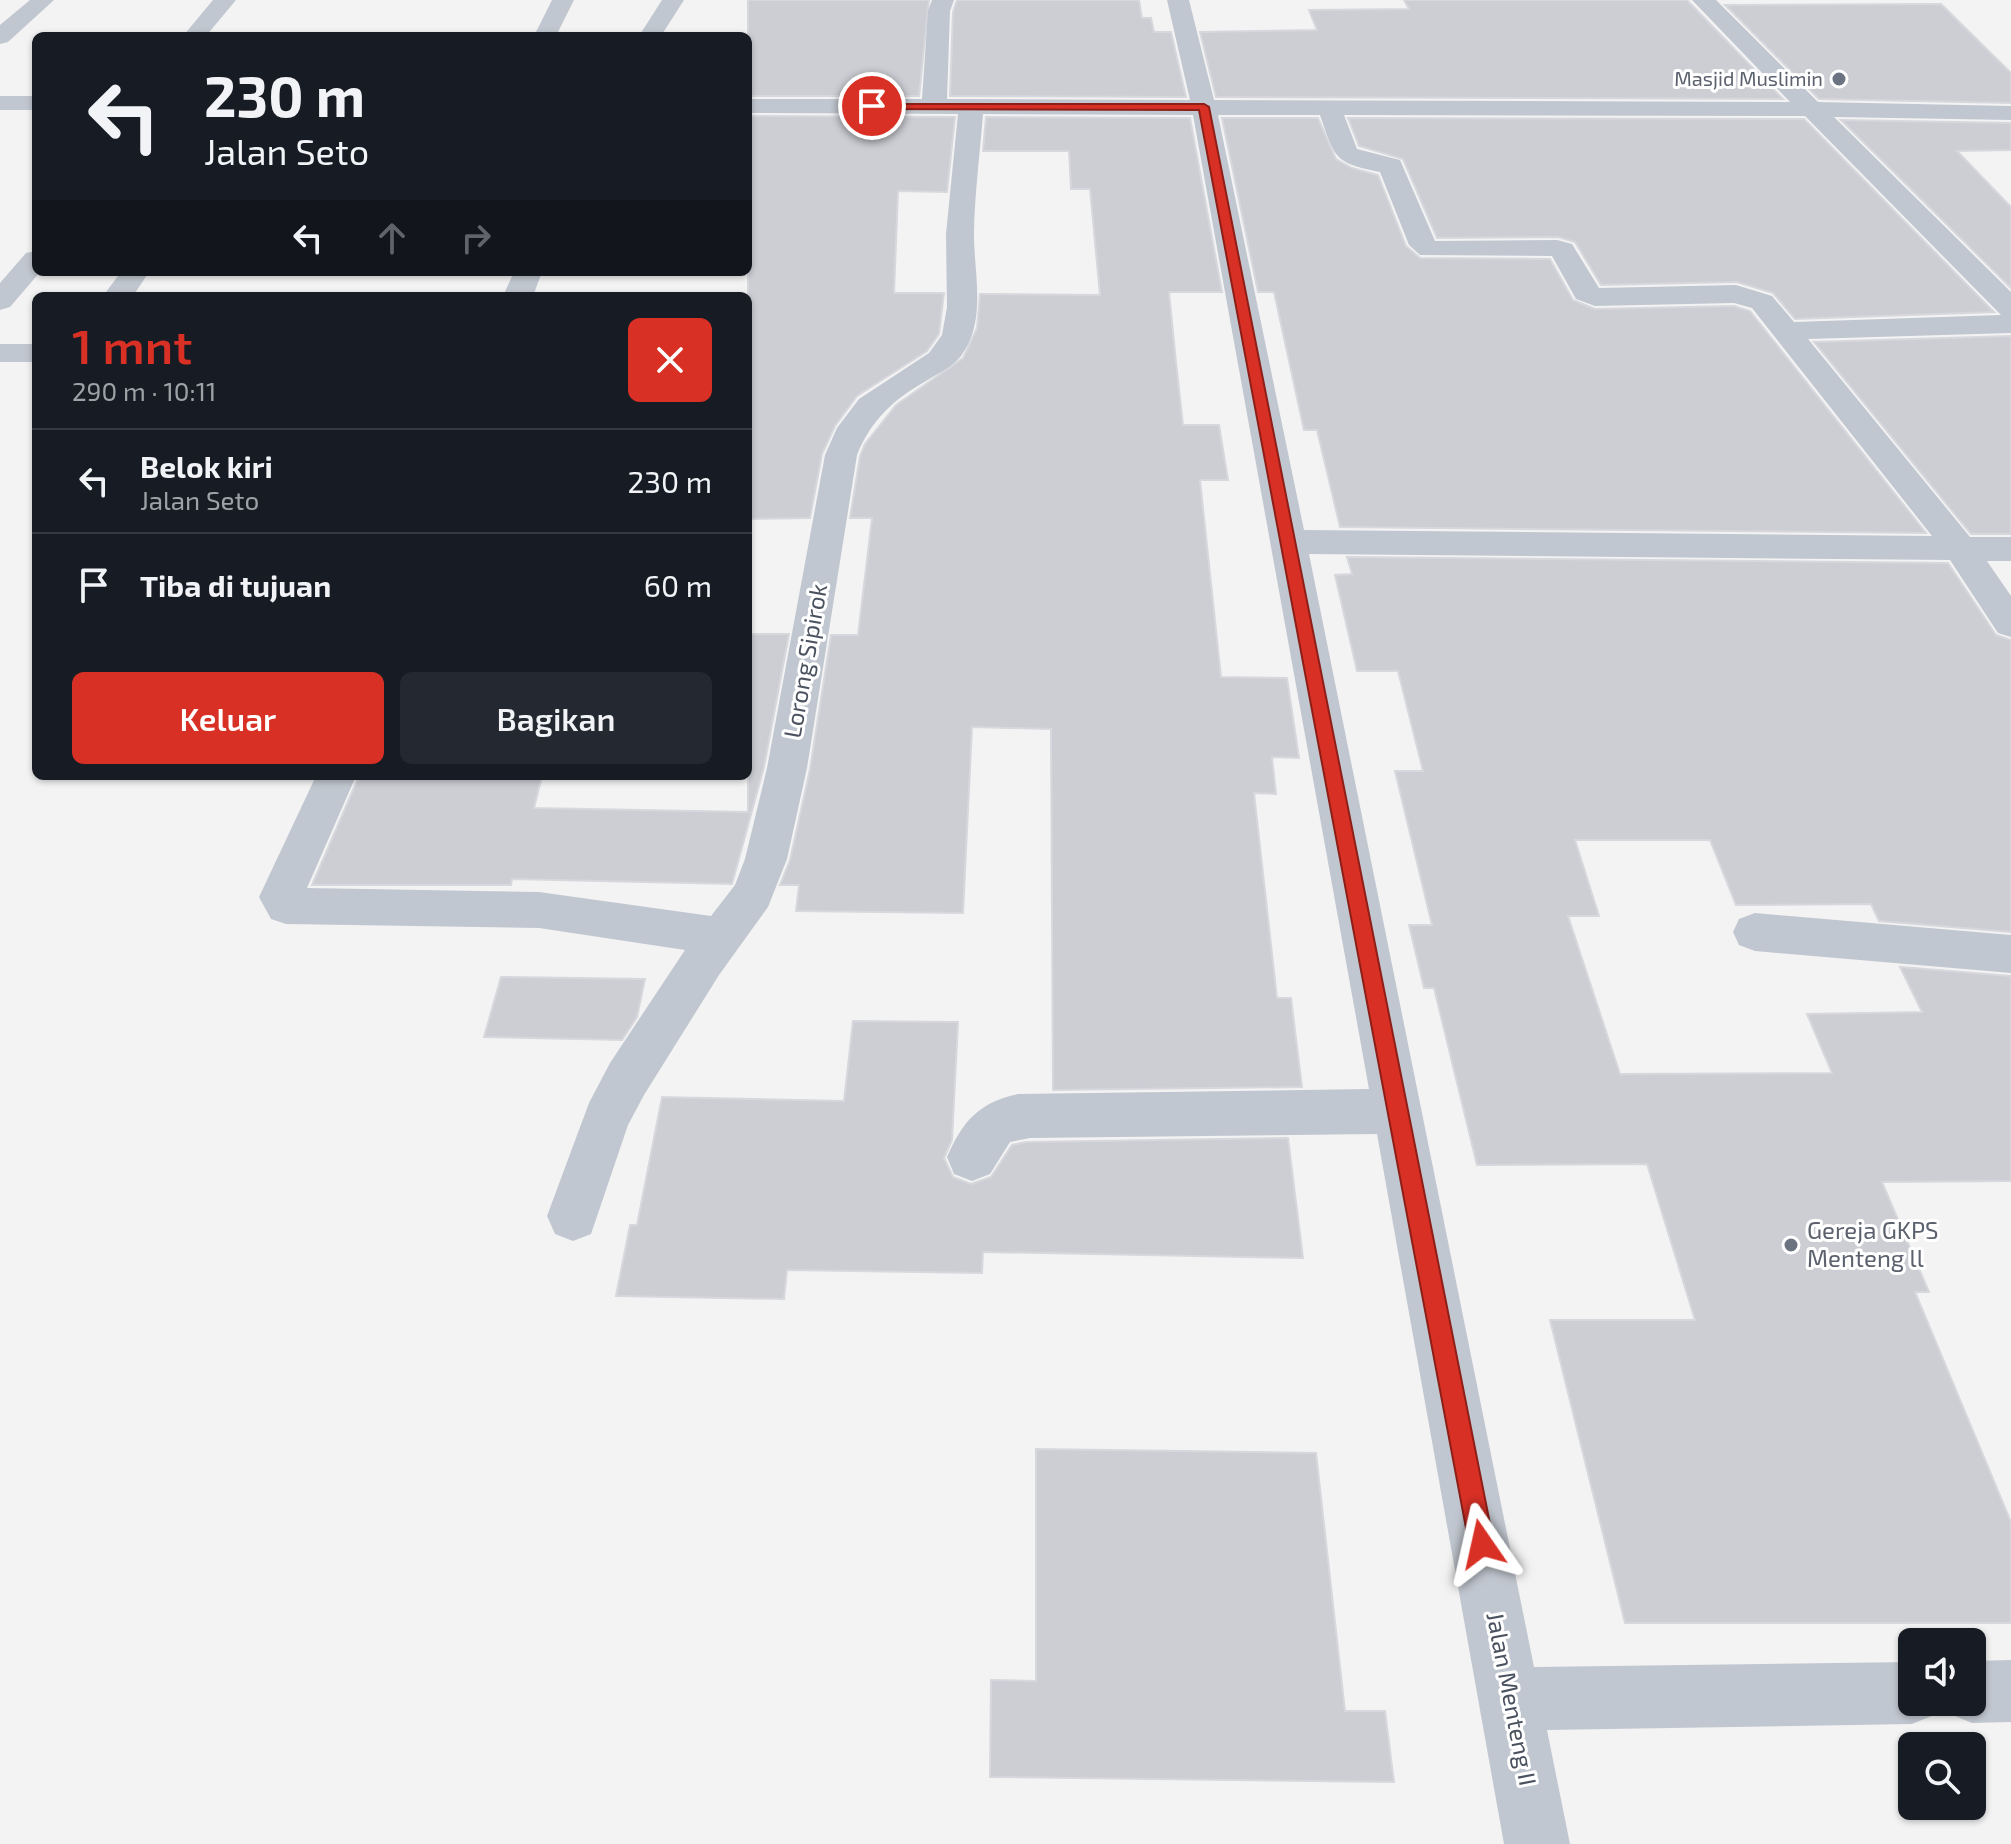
<!DOCTYPE html>
<html lang="id">
<meta charset="utf-8">
<style>
:root{--surface:#171b24;--page:#242831;--text:#f1f3f6;--muted:#9ea1a6;--line:#363941;--accent:#d93025}
body{margin:0;font-family:"Exo 2",sans-serif;background:var(--page);color:var(--text);height:100vh;display:flex;flex-direction:column;font-size:30px;white-space:nowrap}
*{box-sizing:border-box;margin:0}
p{font-size:26px;color:var(--muted)}
.icon{flex:none;width:44px;height:44px;fill:none;stroke:currentColor;stroke-width:2;stroke-linecap:round;stroke-linejoin:round}
.map{position:relative;flex:1;overflow:hidden}
.sheet{position:absolute;left:32px;top:292px;width:720px;height:488px;display:flex;flex-direction:column;background:var(--surface);border-radius:12px;box-shadow:0 2px 6px #0004}
.sheet>*{flex:none}
.guide{position:absolute;left:32px;top:32px;width:720px;height:244px;border-radius:12px;box-shadow:0 2px 6px #0004;background:#171b24;color:var(--text);overflow:hidden}
.controls{position:absolute;left:1898px;top:1628px;display:grid;gap:16px}
.controls a{display:grid;place-items:center;width:88px;height:88px;border-radius:12px;background:var(--surface);box-shadow:0 2px 6px #0004;font-size:40px}
.pin{position:absolute;display:grid;place-items:center;width:68px;height:68px;color:#fff;margin:-34px;border:4px solid #fff;border-radius:50%;box-shadow:0 2px 8px #0007}
.me{position:absolute;width:88px;margin:-44px;rotate:349deg;stroke-linejoin:round;filter:drop-shadow(0 0 6px #0008)}
.turn{display:flex;align-items:center;gap:28px;height:168px;padding:0 40px;font-size:36px}
.turn .icon{width:104px;height:104px;stroke-width:2.5}
.turn b{display:block;font-size:56px;line-height:68px}
.lanes{display:flex;align-items:center;height:76px;padding:0 40px;background:#0003;justify-content:center;gap:40px;direction:ltr}
.lanes .off{opacity:.35}
.round{display:grid;place-items:center;flex:none;width:84px;height:84px;border-radius:12px;background:var(--page)}
.overview{display:flex;align-items:center;justify-content:space-between;height:136px;padding:0 40px}
h1{font-size:48px;font-weight:600;line-height:60px;color:var(--accent)}
.action{display:flex;gap:16px;margin-top:auto;padding:16px 40px}
.action a{flex:1;height:92px;border-radius:12px;background:var(--accent);color:#fff;font-size:32px;font-weight:600;line-height:92px;text-align:center}
.action a+a{background:var(--page);color:var(--text)}
ul{padding:0;list-style:none}
li{display:flex;align-items:center;gap:24px;height:104px;padding:0 40px;border-top:2px solid var(--line)}
li div{flex:1}
li b{display:block;font-size:30px}
li em{font-style:normal}
.map>svg:first-child{display:block}
.building{fill:#cdced4;stroke:#d7d8dd;stroke-width:2}
.lines{fill:none;stroke-linecap:round;stroke-linejoin:round}
.minor{fill:#c1c7d0;fill-rule:evenodd}
.route{fill:#d93025;stroke:#8d1f18;stroke-width:2}
.worship-dot{fill:#6b7280;stroke:#fff;stroke-width:3}
.labels{text-anchor:middle;stroke-width:6;stroke-linejoin:round;paint-order:stroke}
.far-worship-label{font-size:20px;fill:#5b616d;stroke:#fff;text-anchor:end}
.street-label{font-size:24px;fill:#4b525f;stroke:#fff}
.worship-label{font-size:24px;fill:#5b616d;stroke:#fff;text-anchor:start}
</style>
<div class="map">
<svg width="2011" height="1844" viewBox="0 0 2011 1844">
<rect width="100%" height="100%" fill="#f4f3f3"/>
<g class="building">
<path d="M748 0H929L919 96H748Z"/>
<path d="M957 0H1139L1142 18H1151L1154 32H1171L1186 97 950 96 953 12Z"/>
<path d="M1404 0H1687L1783 99 1216 97 1200 32 1317 30 1309 10 1409 9Z"/>
<path d="M1941 4 2011 73V103L1819 99 1725 5Z"/>
<path d="M748 116 955 117 947 192 898 191 894 293H944L939 334 927 351 857 396 835 426 822 454 810 518 748 519Z"/>
<path d="M986 117 1190 118 1222 292H1169L1176 362 1183 425H1219L1228 480H1200L1221 677 1287 678 1299 758 1272 757 1276 794 1254 793 1277 998H1291L1302 1087 1053 1090 1051 729 972 727 963 913 796 911 799 885H780L790 860 810 769 831 635H858L872 518H850L860 456 865 444 896 405 963 358 977 328 980 294 1100 295 1090 189H1071L1069 151H983Z"/>
<path d="M1222 118H1318L1336 159 1352 168 1378 175 1406 246 1420 258 1550 259 1573 300 1595 309 1734 306 1750 311 1926 533 1340 527 1317 430H1304L1274 292H1258Z"/>
<path d="M1348 118 1804 119 1994 312 1795 319 1773 293 1737 282 1601 285 1575 242 1558 237 1437 238 1403 159 1359 146Z"/>
<path d="M1841 120 2011 123V150L1957 151 2011 207V288Z"/>
<path d="M2011 336V534H1971L1814 342Z"/>
<path d="M1347 557 1948 563 1996 635 2011 640V932L1879 921 1871 904 1736 905 1710 840H1575L1599 916H1568L1620 1074 1832 1073 1807 1014 1922 1012 1900 967 2011 976V1181L1882 1182 1929 1292H1915L2011 1522V1623H1625L1550 1320H1695L1647 1164 1477 1165 1434 988H1424L1409 925H1432L1395 771H1423L1398 671H1357L1335 575 1352 574Z"/>
<path d="M748 634H789L764 767 732 884 512 879 511 885H312L359 776H542L534 808 748 812Z"/>
<path d="M501 977 645 979 637 1017 622 1040 484 1037Z"/>
<path d="M853 1021 958 1022 952 1140 944 1158 953 1177 971 1184 991 1177 1012 1145 1026 1142 1288 1138 1303 1258 983 1252 982 1273 787 1270 784 1299 616 1296 630 1225H637L662 1097 844 1101Z"/>
<path d="M1036 1449 1316 1453 1345 1711H1385L1394 1782 990 1777 991 1680 1036 1681Z"/>
</g>
<g class="lines">
<g class="minor">
<path d="M30 0H54L8 42 0 44V25Z"/>
<path d="M213 0H236L206 36H183Z"/>
<path d="M552 0H574L556 36H534Z"/>
<path d="M662 0H684L661 36H639Z"/>
<path d="M932 0H954L950 11 947 99 1190 100 1167 0H1189L1214 100 1790 102 1692 0H1716L1818 102 2011 106V120L1834 117 2011 292V333L1808 339 1970 537H2011V561H1987L2011 596V637L1998 633 1950 560 1309 554 1534 1667 1912 1662V1702H1939L1934 1715 1912 1724 1547 1730 1570 1844H1504L1377 1134 1030 1138 1010 1142 990 1174 972 1181 954 1174 947 1157C963 1121 978 1103 1018 1094L1369 1089 1193 115 983 114C980 153 975 191 974 230 973 271 988 320 961 356 952 367 939 373 926 381 894 399 871 420 857 455L807 768 787 859 768 907 719 975 644 1095 628 1125 591 1234 573 1241 555 1234 547 1216 589 1103 610 1063 685 950 539 928 286 924 271 919 259 897 316 776H356L307 888 539 892 711 916 735 885 745 859 767 768 825 455 837 428 859 399 929 353 942 335 947 307 946 234 958 114 748 113V99H922L928 11ZM1218 115H1320C1335 158 1334 163 1380 172L1409 245 1420 255 1552 256 1576 299 1595 306 1734 303 1752 308 1932 536 1304 530ZM1344 115 1805 116 2001 315 1794 322 1772 296 1736 285 1599 288 1572 244 1557 240 1435 241 1400 160 1357 149Z"/>
<rect x="0" y="96" width="36" height="14"/>
<path d="M36 251V272H40L10 307 0 310V283L26 253Z"/>
<path d="M121 272H149L133 296H103Z"/>
<path d="M514 272H542L533 296H503Z"/>
<rect x="0" y="344" width="36" height="18"/>
<path d="M1755 913 2011 935V973L1755 951 1739 945 1733 932 1739 919Z"/>
<path d="M2011 1660V1722L1972 1723 1950 1714 1945 1702H1972V1661Z"/>
</g>
</g>
<path class="route" d="M868 104H1204L1209 107 1494 1544 1490 1553 1482 1556 1473 1553 1469 1544 1199 110 872 109Z"/>
<g class="worship-dot">
<circle cx="1839" cy="79" r="8"/>
<circle cx="1791" cy="1245" r="8"/>
</g>
<g class="labels">
<g class="far-worship-label">
<text x="1823" y="86">Masjid Muslimin</text>
</g>
<g class="street-label">
<text transform="translate(806 661) rotate(-80)" y="8">Lorong Sipirok</text>
<text transform="translate(1511 1699) rotate(79)" y="8">Jalan Menteng II</text>
</g>
<g class="worship-label">
<text x="1807" y="1239">Gereja GKPS<tspan x="1807" dy="28">Menteng ll</tspan></text>
</g>
</g>
</svg>
<div class="controls">
<a><svg class="icon" aria-label="sound" viewBox="0 0 24 24"><path d="M4 9h4l5-4v14l-5-4H4zM17 9q2 3 0 6"/></svg></a>
<a><svg class="icon" aria-label="search" viewBox="0 0 24 24"><circle cx="10" cy="10" r="6"/><path d="M15 15l6 6"/></svg></a>
</div>
<div class="pin" style="left:872px;top:106px;background:#d93025"><svg class="icon" aria-label="arrive" viewBox="0 0 24 24"><path d="M6 21V4h12l-3 4 3 4H6"/></svg></div>
<svg class="me" style="left:1482px;top:1544px" viewBox="-20 -20 40 40"><path d="M0-17L14 15 0 8-14 15z" fill="#d93025" stroke="#fff" stroke-width="4"/></svg>
<div class="guide">
<div class="turn"><svg class="icon" aria-label="left" viewBox="0 0 24 24"><path d="M17 20v-9H6M10 6l-5 5 5 5"/></svg><div><b>230 m</b>Jalan Seto</div></div>
<div class="lanes"><svg class="icon" aria-label="left" viewBox="0 0 24 24"><path d="M17 20v-9H6M10 6l-5 5 5 5"/></svg><svg class="icon off" aria-label="ahead" viewBox="0 0 24 24"><path d="M12 20V5M6 11l6-6 6 6"/></svg><svg class="icon off" aria-label="right" viewBox="0 0 24 24"><path d="M7 20v-9h11M14 6l5 5-5 5"/></svg></div>
</div>
<section class="sheet">
<div class="overview"><div><h1>1 mnt</h1><p>290 m · 10:11</p></div><a class="round" style="background:#d93025;color:#fff"><svg class="icon" aria-label="close" viewBox="0 0 24 24"><path d="M6 6l12 12M18 6L6 18"/></svg></a></div>
<ul>
<li><svg class="icon" aria-label="left" viewBox="0 0 24 24"><path d="M17 20v-9H6M10 6l-5 5 5 5"/></svg><div><b>Belok kiri</b><p>Jalan Seto</p></div><em>230 m</em></li>
<li><svg class="icon" aria-label="arrive" viewBox="0 0 24 24"><path d="M6 21V4h12l-3 4 3 4H6"/></svg><div><b>Tiba di tujuan</b></div><em>60 m</em></li>
</ul>
<div class="action"><a>Keluar</a><a>Bagikan</a></div>
</section>
</div>
